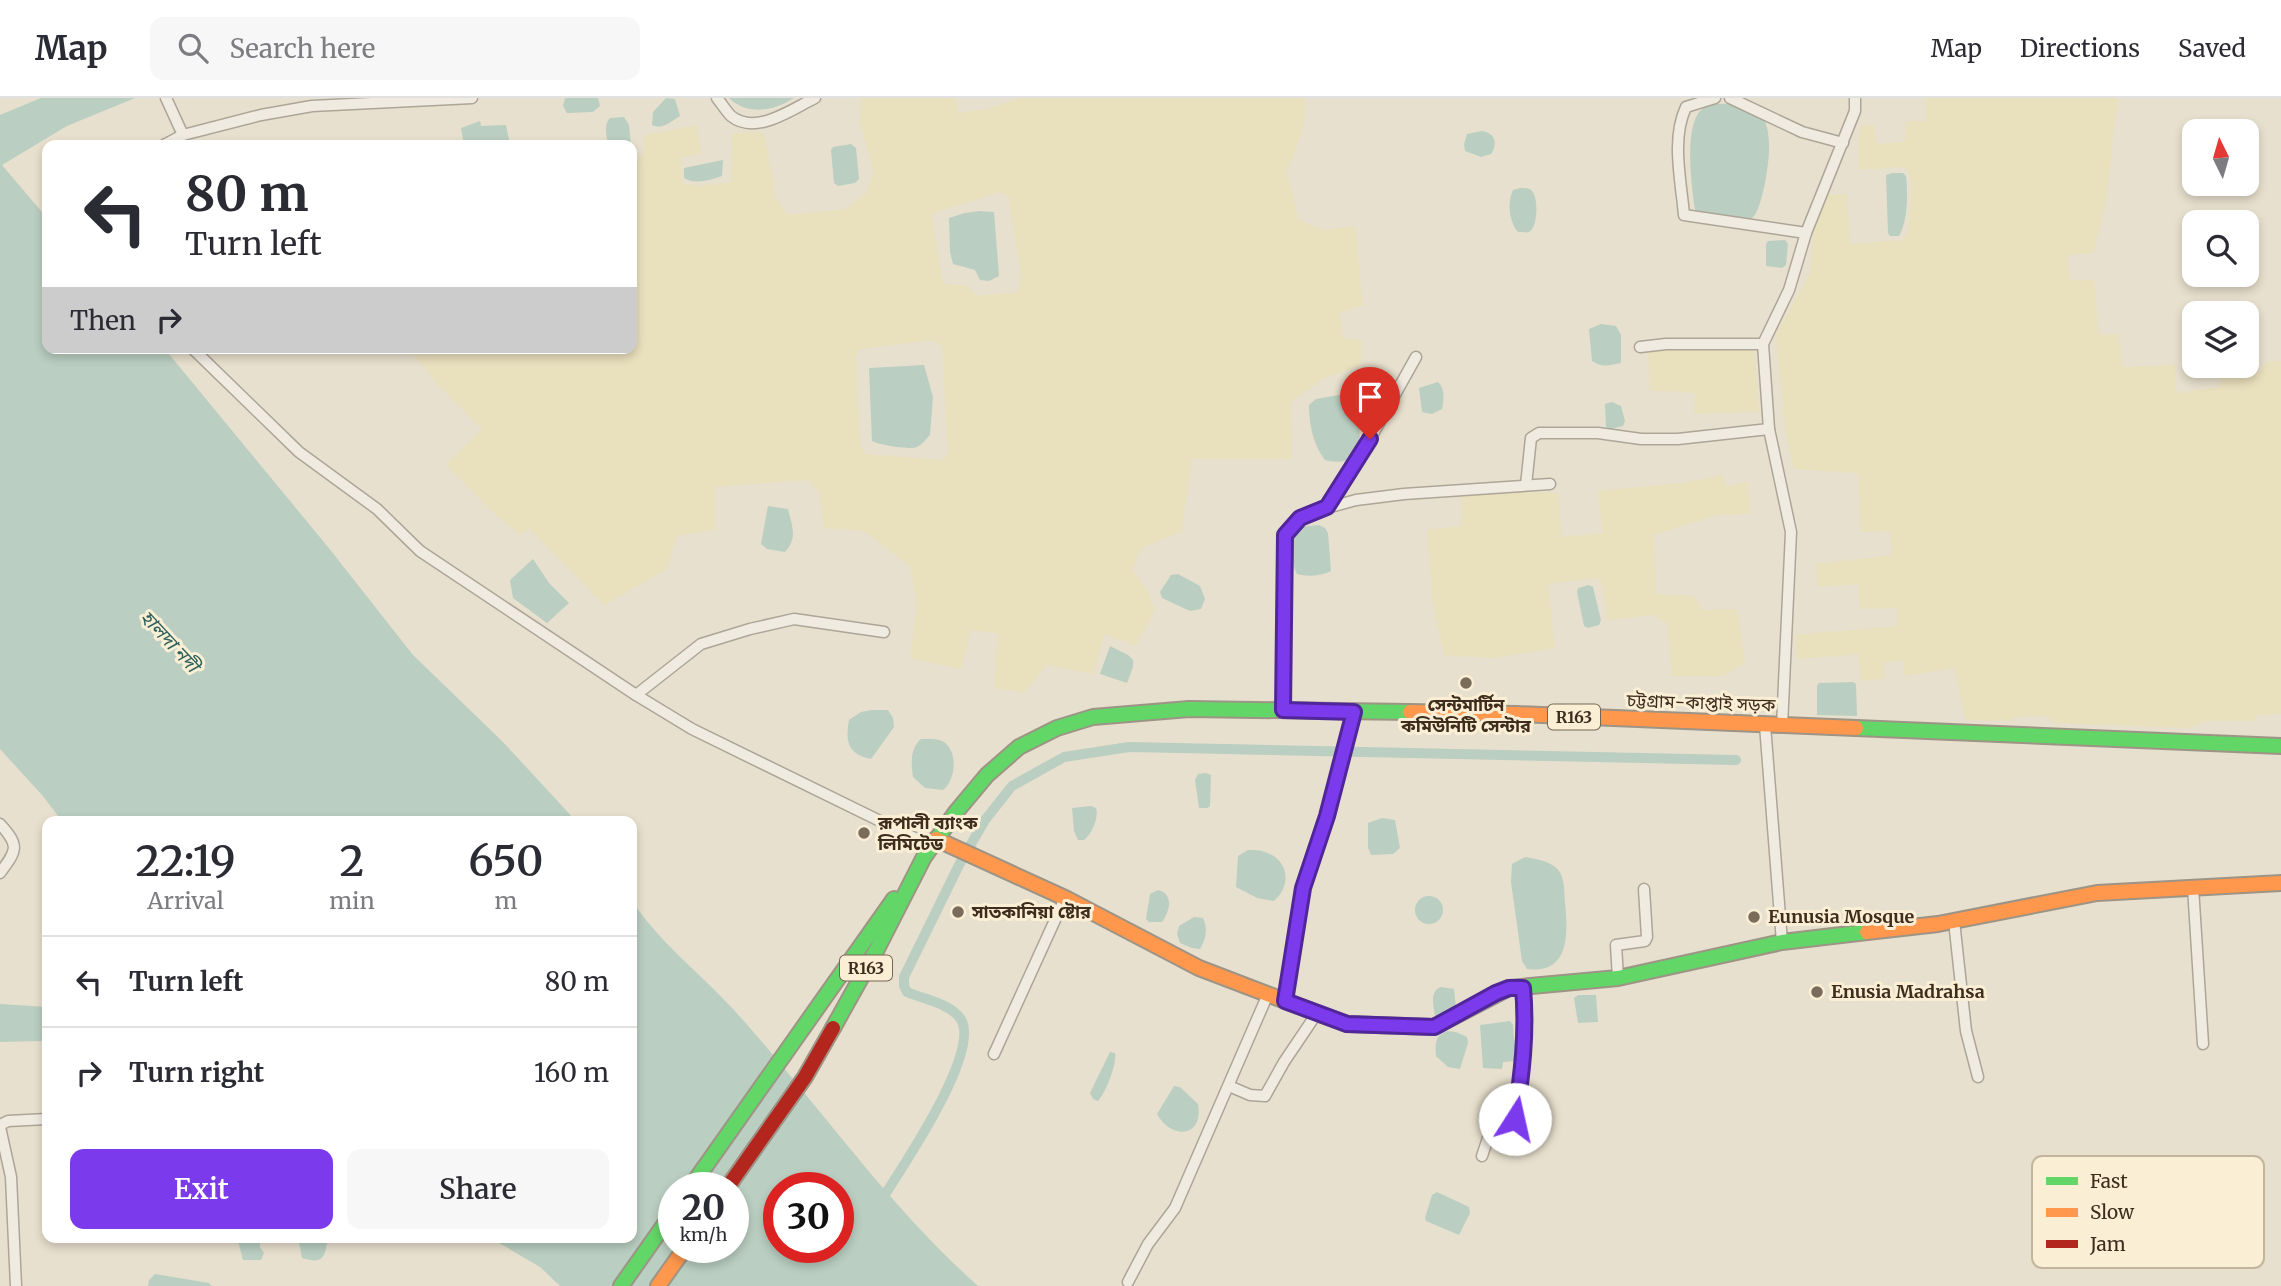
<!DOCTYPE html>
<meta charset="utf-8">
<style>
:root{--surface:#fff;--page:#f7f7f7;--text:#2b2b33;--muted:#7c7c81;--line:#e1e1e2;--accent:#7c3aed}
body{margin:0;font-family:Merriweather,"Noto Sans Bengali",serif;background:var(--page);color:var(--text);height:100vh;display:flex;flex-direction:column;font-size:26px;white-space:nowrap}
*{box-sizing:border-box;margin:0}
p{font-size:23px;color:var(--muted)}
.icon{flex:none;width:38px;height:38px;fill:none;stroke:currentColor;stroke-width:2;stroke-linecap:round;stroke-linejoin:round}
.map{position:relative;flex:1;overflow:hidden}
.panel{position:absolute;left:42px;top:718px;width:595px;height:427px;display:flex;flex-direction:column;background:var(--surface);border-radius:14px;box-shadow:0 4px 10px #0003}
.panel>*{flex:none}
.top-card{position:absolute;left:42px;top:42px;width:595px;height:214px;border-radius:14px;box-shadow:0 4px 10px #0003;background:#fff;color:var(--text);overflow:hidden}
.needle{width:46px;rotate:355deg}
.tools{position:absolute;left:2182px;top:21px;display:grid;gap:14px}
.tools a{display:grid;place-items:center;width:77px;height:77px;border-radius:14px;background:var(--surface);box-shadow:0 4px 10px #0003;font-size:35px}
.speed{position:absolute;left:658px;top:1074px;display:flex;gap:14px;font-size:35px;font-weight:700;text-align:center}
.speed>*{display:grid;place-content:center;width:91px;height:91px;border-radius:50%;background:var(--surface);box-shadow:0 4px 10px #0003;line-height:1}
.speed small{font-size:18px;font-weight:400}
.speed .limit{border:10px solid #d22;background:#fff;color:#111}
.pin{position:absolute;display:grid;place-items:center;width:60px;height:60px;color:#fff;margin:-72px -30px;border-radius:50% 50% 50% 0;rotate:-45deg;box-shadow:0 0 7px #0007}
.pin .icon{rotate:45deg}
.me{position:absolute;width:77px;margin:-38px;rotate:10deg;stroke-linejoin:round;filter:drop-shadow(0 0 5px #0008)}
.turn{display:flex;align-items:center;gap:24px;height:147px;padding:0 28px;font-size:32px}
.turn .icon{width:91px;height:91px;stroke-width:2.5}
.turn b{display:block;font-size:49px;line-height:60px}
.then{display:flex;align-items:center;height:66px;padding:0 28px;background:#0003;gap:14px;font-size:26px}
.eta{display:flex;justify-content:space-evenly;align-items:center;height:119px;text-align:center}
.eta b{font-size:42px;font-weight:600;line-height:49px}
.button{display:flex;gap:14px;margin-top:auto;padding:14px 28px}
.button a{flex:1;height:80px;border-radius:14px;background:var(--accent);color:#fff;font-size:28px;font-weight:600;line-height:80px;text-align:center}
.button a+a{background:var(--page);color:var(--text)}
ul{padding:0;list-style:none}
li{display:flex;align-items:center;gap:21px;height:91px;padding:0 28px;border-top:2px solid var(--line)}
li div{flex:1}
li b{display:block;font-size:26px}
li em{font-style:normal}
header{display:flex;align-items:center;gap:42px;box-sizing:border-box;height:98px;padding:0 35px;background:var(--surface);border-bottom:2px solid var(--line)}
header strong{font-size:33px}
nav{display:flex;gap:38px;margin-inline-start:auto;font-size:24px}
.search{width:490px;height:63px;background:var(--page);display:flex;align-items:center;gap:18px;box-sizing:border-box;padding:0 24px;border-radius:14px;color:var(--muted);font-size:26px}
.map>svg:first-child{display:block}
.farmland{fill:#e9e0bd;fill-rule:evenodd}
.water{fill:#bacec1;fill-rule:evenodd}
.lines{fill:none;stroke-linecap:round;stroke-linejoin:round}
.canal{stroke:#bacec1;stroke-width:10}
.street-casing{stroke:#ada597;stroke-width:13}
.fast-casing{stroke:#9d9486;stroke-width:18}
.slow-casing{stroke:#9d9486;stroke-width:18}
.jam-casing{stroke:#9d9486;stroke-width:18}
.street{stroke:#f0ebe1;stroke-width:10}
.fast{stroke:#63d668;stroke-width:14}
.slow{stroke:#ff974d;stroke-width:14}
.jam{stroke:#b3261e;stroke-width:14}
.route-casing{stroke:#51269a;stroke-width:18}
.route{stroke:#7c3aed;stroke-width:12}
.poi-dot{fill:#7a6c5b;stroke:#faeed4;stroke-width:2.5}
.labels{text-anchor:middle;stroke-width:6;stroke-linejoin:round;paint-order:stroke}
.shield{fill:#faeed4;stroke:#766754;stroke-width:2}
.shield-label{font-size:16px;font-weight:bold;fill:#3e2d1d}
.street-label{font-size:18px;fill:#3e2d1d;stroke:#faeed4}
.poi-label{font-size:18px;font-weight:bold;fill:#3e2d1d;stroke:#faeed4;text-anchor:start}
.water-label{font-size:19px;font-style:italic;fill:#2a605c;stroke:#faeed4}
.key{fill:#faeed4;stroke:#c2b49d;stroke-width:2}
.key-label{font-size:19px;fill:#3e2d1d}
</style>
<header>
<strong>Map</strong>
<div class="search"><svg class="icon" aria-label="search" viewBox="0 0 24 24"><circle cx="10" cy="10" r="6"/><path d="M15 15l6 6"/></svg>Search here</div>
<nav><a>Map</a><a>Directions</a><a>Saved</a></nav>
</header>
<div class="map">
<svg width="2281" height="1188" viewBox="0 0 2281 1188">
<rect width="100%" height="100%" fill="#e8e0ce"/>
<g class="farmland">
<path d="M861 0H956L958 15 987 11 1021 0H1306L1303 31 1287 73 1298 121 1323 132 1355 128 1363 207 1339 215 1343 240 1361 242V267L1323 281 1291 304 1292 361H1192L1182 433 1142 450 1132 471 1147 492 1155 513 1136 548 1104 536 1094 576 1047 567 1024 595 994 590 998 535 971 532 961 571 910 560 917 509 911 469 864 433 824 430 819 395 808 382 715 389V432L677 438 667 471 604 507 529 430 520 437 488 410 446 366 482 331 433 281 408 250H632V59L643 57 645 37 697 27 701 56 681 59 682 85 697 88 731 84 732 35 761 34 765 39 776 100 788 117 846 111 867 94 874 74 860 25ZM1000 94 1009 100 1021 176 1018 194 977 198 966 187 943 186 931 116ZM932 242 942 248 948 355 943 362 868 356 860 349 856 258 860 251Z"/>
<path d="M1926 0H2118L2105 111 2093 155 2067 157 2069 182H2094L2099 237 2119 236 2122 269 2176 267V295L2219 289 2221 275H2258L2267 264 2281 263V616L2257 617 2255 623H2205L2188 630 2055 625 2046 618 2013 619 2009 623 1965 622 1955 570 1904 578 1903 562 1883 565 1885 580 1861 583 1858 556 1797 561 1795 537 1897 528V510L1860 511 1858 486 1818 489 1816 466 1892 457 1890 433 1861 434 1858 375 1794 371 1786 337 1776 236 1811 174 1816 97 1847 96 1850 146 1903 142 1908 132 1912 89 1909 74 1905 69 1858 72 1860 27H1874L1876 46 1905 44 1906 24 1926 23Z"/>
<path d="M1754 250 1759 314 1694 316 1695 295 1650 292 1648 252Z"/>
<path d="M1723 377 1726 388 1748 384 1750 416 1717 417 1654 437 1656 496 1694 498 1702 512 1737 511 1745 565 1722 578H1672L1667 526 1654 517 1608 522 1600 480 1548 486 1555 550 1493 560 1444 557 1432 500 1427 432 1462 428 1461 398 1517 394 1558 395 1562 439 1603 435 1598 393 1681 385Z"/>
</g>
<g class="water">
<path d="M41 0H135L67 28 2 67 47 120V250H164L328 449 413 557 503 644 576 723H62L42 697 0 651V17Z"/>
<path d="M565 0H598L600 8 593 14 567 15 563 8Z"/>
<path d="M666 0 675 1 680 18C672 23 662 32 652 27L653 14Z"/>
<path d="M729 0H794C773 13 748 18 729 0Z"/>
<path d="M1716 6C1727 6 1749 4 1758 12 1767 20 1769 37 1769 48 1770 61 1762 114 1752 120 1742 126 1711 121 1698 120L1695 111C1692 90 1682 21 1705 9 1708 7 1712 7 1716 6Z"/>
<path d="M624 19 629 27 631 47H608C607 38 603 27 610 20Z"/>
<path d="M480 23 481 28 506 27 510 47H464L461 30Z"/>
<path d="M1482 33C1495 35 1498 45 1491 56L1481 59 1465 53 1464 46 1467 36Z"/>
<path d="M851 46 856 50 859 81 855 85 838 88 834 85 831 52 833 49Z"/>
<path d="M723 62 722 78C710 82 695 87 684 80V70Z"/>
<path d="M1892 75H1903L1906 78C1908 96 1908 122 1899 138H1890L1888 135 1886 77Z"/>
<path d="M1520 90C1524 90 1528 90 1531 92 1539 98 1538 130 1529 134 1527 135 1521 134 1518 134 1509 124 1507 104 1513 92Z"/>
<path d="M980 113 994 114 999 178 989 183 980 182 975 172 953 166 950 154 949 120 965 115Z"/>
<path d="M1785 142 1788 146 1786 167 1782 170 1766 168V146L1768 143Z"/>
<path d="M1601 226 1616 228 1621 237V265C1612 267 1601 270 1592 263L1589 231Z"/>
<path d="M924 267 933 299 930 337C926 341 923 346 917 349 909 352 880 347 872 343L869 270Z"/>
<path d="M1438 284C1445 290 1444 302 1442 311L1432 316 1422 314 1419 290Z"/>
<path d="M1345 296C1362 308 1361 336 1358 355 1349 365 1337 365 1325 362 1313 347 1309 326 1309 307L1316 301Z"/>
<path d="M1612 304 1621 308 1625 323 1623 328 1611 331 1606 329 1605 306Z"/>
<path d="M768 408 788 411C792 428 798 440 785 454L767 451 761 446Z"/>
<path d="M1319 427 1325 430 1328 435 1331 473C1322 478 1307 479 1297 476 1290 461 1286 441 1298 429Z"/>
<path d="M533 461 549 485 569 505 547 525 513 500 510 482Z"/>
<path d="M1178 476 1200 488 1205 501 1201 511 1190 513 1162 500 1160 494 1171 477Z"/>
<path d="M1589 487 1593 489 1601 522 1599 527 1588 530 1584 528 1577 494 1578 490Z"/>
<path d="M1110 548 1128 557 1133 562V569L1127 585 1100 576Z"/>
<path d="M1853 584 1856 586 1857 618 1817 617V588L1819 585Z"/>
<path d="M872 612H888L893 620 894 629 871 661C848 656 845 644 849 622L861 614Z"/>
<path d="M921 641C928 641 938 640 944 644 959 655 955 683 943 692L925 690 913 679C911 665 910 651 921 641Z"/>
<path d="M1206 675 1211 677 1210 708 1207 710H1199L1195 682 1198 676Z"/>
<path d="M1091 708 1096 710C1099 719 1092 736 1084 742H1078L1074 733 1072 710Z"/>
<path d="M1382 720 1395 722 1400 750 1393 756 1371 757 1368 750V725Z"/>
<path d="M1248 752C1253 752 1260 752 1265 754 1289 762 1292 787 1274 803L1257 800 1236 789 1238 758Z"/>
<path d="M1525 759C1536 761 1552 763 1559 773 1565 781 1564 795 1565 805 1568 835 1570 877 1527 871L1522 863 1511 784 1512 766Z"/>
<path d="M1158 792C1174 796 1170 813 1162 824H1149L1146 821 1150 796Z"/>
<circle cx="1429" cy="812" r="14"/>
<path d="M632 803C660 845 700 875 734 912 816 1003 886 1106 978 1188H560L540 1169 489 1139H632ZM674 1090H733V1150H674ZM779 1090H838V1150H779Z"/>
<path d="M1194 819 1203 820C1208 831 1206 841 1200 851L1192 850 1180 845 1177 836 1179 828Z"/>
<path d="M1441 889 1454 891 1456 910 1440 920 1435 918C1434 908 1429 893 1441 889Z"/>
<path d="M1578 897H1596L1598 924 1578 925 1574 900Z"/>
<path d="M0 906 47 909V943L0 944Z"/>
<path d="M1510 923 1513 927 1516 963 1503 964 1502 971 1483 970 1480 927Z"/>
<path d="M1447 933 1456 934 1467 939 1468 945 1460 971 1448 969 1436 958C1435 946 1435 937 1447 933Z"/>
<path d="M1110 954 1115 955C1117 966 1106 994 1098 1003L1093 1001 1090 995Z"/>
<path d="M1174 988 1180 989 1198 1006C1204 1040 1171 1042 1157 1016Z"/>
<path d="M1437 1094 1469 1109 1470 1115 1459 1137 1426 1123 1425 1120 1432 1097Z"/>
<path d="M237 1139H260V1149L264 1155 261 1162H243Z"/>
<path d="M298 1139H328C325 1159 324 1167 302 1160Z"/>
<path d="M155 1176 209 1185 212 1188H148L149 1182Z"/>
</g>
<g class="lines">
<path class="canal" d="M879 1106C898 1075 984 952 960 920 949 905 923 901 907 894L904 888V879L959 767 985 722 1012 688 1064 659 1129 649 1736 662"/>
<defs>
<g id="street">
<path d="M717 0C722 6 726 13 731 18 756 38 792 11 815 0"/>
<path d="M1715 0 1686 9C1671 41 1681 82 1684 117L1806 135"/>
<path d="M1730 0 1802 34 1843 45"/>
<path d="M183 37 261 17 312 8 472 0"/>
<path d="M164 47 183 37 166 0"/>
<path d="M1640 249 1666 246H1763"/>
<path d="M192 250 299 354 377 411 420 453 636 597 692 631 931 748"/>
<path d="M1526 387 1531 340 1539 335H1598L1641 341H1678L1769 331"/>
<path d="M1327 409 1360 359 1416 259"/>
<path d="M636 597 701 546 750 531 794 521 884 534"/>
<path d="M1283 612 1285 437 1299 420 1312 414 1356 402 1404 396 1550 386"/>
<path d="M1765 627 1782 844"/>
<path d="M1782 628 1791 434 1769 331 1763 246 1789 192 1806 135 1855 13V0"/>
<path d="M0 726C20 748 17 752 0 775"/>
<path d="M2193 789 2203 946"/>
<path d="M1954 823 1966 933 1978 979"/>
<path d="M1618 880 1616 847 1645 843 1647 839 1644 791"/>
<path d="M1285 903 1303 790 1327 718 1354 614"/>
<path d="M994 956 1065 800"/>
<path d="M1229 988 1250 997 1265 998 1284 964 1317 915"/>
<path d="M0 1027 8 1023 47 1021"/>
<path d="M0 1029 11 1079 16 1188"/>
<path d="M1482 1058 1488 1040 1508 1043 1511 1041C1522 991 1528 940 1523 890"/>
<path d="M1128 1184 1148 1146 1175 1110 1268 896"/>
</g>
<g id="fast">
<path d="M1856 630 2281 648"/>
<path d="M1309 912 1347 926 1434 929 1509 890 1618 880 1782 844 1867 834"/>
<path d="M833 930 877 851 924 759 956 714 987 677 1019 649 1057 630 1093 619 1189 611 1410 614"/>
<path d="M690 1090 894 801"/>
<path d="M621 1188 674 1113"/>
</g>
<g id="slow">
<path d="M1410 614 1516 616 1856 630"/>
<path d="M936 741 1065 800 1199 870 1309 912"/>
<path d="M1867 834 1938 826 2097 795 2281 785"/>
<path d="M658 1188 685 1150"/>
</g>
<path id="jam" d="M727 1090 805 979 833 930"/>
</defs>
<use href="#street" class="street-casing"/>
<use href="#fast" class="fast-casing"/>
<use href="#slow" class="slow-casing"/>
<use href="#jam" class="jam-casing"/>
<use href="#street" class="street"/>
<use href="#fast" class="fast"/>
<use href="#slow" class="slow"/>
<use href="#jam" class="jam"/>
</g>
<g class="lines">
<defs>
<path id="route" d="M1370 341 1327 409 1300 420 1285 437 1283 612 1354 614 1327 718 1303 790 1285 903 1347 926 1434 929 1496 895 1509 890H1523C1527 934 1522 977 1515 1021"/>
</defs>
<use href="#route" class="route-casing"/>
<use href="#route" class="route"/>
</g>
<g class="poi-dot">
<circle cx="1466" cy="585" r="7"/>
<circle cx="864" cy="735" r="7"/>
<circle cx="958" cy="814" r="7"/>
<circle cx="1754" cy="819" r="7"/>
<circle cx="1817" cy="894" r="7"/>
</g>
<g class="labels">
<g class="shield">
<rect x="1548" y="606.5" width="52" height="25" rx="5"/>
<rect x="840" y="857.5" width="52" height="25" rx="5"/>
</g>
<g class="shield-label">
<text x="1574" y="625">R163</text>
<text x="866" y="876">R163</text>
</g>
<g class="street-label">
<text transform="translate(1701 605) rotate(2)" y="6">চট্টগ্রাম-কাপ্তাই সড়ক</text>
</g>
<g class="poi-label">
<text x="1466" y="613" text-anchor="middle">সেন্টমার্টিন<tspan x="1466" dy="21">কমিউনিটি সেন্টার</tspan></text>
<text x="878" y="731">রূপালী ব্যাংক<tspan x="878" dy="21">লিমিটেড</tspan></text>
<text x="972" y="820">সাতকানিয়া ষ্টোর</text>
<text x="1768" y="825">Eunusia Mosque</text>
<text x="1831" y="900">Enusia Madrahsa</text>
</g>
<g class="water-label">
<text transform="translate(170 543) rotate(47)" y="7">হালদা নদী</text>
</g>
</g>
<rect x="2032" y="1058" width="232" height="112" rx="10" class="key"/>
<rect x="2046" y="1079" width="32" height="8" fill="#63d668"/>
<rect x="2046" y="1110" width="32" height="9" fill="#ff974d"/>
<rect x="2046" y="1142" width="32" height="8" fill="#b3261e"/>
<g class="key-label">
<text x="2090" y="1090">Fast</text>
<text x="2090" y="1121">Slow</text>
<text x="2090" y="1153">Jam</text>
</g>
</svg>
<div class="tools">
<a><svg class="needle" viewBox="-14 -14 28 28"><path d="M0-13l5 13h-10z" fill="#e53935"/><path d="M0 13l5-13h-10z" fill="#7c7c81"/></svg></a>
<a><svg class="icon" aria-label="search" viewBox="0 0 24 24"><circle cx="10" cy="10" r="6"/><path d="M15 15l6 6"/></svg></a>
<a><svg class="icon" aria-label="layers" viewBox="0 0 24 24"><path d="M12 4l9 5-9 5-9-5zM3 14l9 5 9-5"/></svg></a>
</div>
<div class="speed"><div>20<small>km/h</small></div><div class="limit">30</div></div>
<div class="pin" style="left:1370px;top:341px;background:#d93025"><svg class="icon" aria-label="arrive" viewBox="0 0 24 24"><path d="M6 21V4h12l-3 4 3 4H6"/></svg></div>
<svg class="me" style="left:1515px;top:1021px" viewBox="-20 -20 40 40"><circle r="19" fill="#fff"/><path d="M0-13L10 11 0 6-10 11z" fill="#7c3aed"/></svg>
<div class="top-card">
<div class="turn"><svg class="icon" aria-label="left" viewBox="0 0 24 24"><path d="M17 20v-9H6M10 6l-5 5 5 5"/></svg><div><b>80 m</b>Turn left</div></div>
<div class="then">Then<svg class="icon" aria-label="right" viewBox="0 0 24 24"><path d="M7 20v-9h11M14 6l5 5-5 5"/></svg></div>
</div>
<section class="panel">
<div class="eta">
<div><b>22:19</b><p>Arrival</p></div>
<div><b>2</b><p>min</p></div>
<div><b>650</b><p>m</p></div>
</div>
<ul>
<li><svg class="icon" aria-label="left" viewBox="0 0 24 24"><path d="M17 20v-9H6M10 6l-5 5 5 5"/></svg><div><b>Turn left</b></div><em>80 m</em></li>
<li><svg class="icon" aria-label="right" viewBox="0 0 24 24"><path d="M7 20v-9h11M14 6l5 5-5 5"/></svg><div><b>Turn right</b></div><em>160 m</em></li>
</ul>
<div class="button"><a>Exit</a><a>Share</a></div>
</section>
</div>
